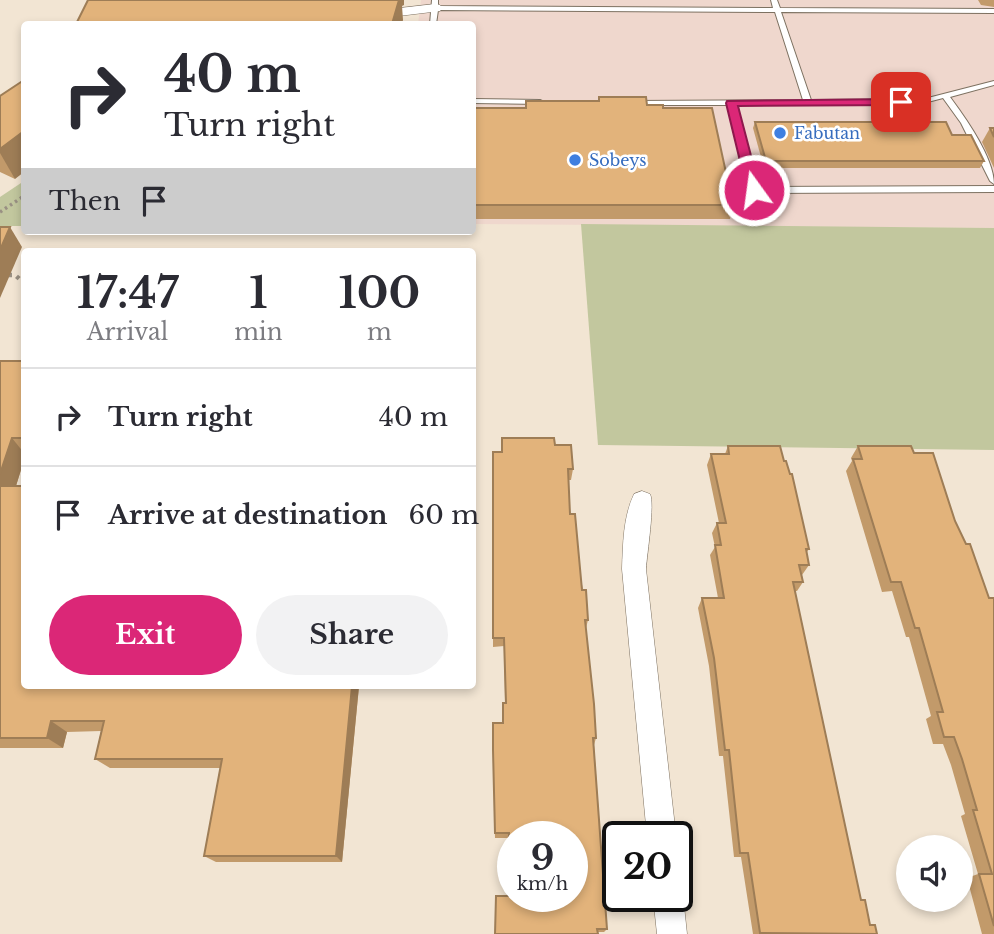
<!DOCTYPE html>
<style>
:root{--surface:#fff;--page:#f2f2f3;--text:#2b2b33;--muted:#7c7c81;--line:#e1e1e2;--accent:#db2777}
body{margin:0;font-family:"Libre Baskerville",serif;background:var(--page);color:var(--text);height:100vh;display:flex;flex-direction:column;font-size:26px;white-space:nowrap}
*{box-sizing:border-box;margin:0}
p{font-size:23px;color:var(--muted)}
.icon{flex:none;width:38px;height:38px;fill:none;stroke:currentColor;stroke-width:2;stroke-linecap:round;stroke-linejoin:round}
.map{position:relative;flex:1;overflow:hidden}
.sheet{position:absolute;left:21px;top:248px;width:455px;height:441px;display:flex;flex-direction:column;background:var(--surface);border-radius:7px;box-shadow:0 4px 10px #0003}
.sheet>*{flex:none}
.guide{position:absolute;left:21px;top:21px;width:455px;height:214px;border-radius:7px;box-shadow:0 4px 10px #0003;background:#fff;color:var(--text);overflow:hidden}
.tools{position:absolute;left:896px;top:835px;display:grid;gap:14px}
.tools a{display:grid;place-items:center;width:77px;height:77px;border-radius:50%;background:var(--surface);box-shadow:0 4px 10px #0003;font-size:35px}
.speed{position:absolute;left:497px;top:821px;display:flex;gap:14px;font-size:35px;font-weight:700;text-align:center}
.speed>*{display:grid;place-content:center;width:91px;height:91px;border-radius:50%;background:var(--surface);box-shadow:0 4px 10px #0003;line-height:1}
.speed small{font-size:18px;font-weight:400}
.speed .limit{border:4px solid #111;border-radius:10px;background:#fff;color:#111}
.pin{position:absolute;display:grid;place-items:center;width:60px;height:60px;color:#fff;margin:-30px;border-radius:14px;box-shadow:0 4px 10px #0006}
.me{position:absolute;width:77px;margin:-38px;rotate:346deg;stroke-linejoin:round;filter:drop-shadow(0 0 5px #0008)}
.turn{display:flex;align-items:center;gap:24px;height:147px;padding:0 28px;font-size:32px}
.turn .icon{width:91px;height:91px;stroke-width:2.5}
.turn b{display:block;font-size:49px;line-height:60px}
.then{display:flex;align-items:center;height:66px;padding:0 28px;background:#0003;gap:14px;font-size:26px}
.eta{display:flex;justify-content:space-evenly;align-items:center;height:119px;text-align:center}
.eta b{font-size:42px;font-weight:700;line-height:49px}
.primary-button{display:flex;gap:14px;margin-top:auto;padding:14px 28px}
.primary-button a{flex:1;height:80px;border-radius:42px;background:var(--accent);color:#fff;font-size:28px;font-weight:700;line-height:80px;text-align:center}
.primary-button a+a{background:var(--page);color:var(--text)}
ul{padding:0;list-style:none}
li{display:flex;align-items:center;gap:21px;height:98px;padding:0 28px;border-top:2px solid var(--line)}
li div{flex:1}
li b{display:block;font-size:26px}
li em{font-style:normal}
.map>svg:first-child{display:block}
.commercial{fill:#efd7cd}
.green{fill:#c2c79e}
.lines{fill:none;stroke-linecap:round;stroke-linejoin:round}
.lane-casing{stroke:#7d7161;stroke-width:2}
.street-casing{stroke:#7d7161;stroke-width:1}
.path-far1{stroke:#999083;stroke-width:3.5;stroke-dasharray:2.5 3.5;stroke-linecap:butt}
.path{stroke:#999083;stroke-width:4.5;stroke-dasharray:3.5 5;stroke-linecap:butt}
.lane{fill:#fff;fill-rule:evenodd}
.street{fill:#fff;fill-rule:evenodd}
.wall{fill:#c29a6a}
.shaded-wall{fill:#9e7d56}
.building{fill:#e2b37b;stroke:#9e7d56;stroke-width:2;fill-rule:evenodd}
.route{fill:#db2777;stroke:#8e194d;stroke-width:2}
.shop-dot{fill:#3f7fe0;stroke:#fff;stroke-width:2.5}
.labels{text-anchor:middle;stroke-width:5;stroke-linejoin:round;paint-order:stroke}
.far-shop-label{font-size:16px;fill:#366cbe;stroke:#fff;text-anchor:start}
</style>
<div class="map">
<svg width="994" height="934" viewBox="0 0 994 934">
<rect width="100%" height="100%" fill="#f2e5d3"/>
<path class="commercial" d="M421 0H994V228L473 224 472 24H418Z"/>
<g class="green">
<path d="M24 181V226H0V197Z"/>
<path d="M581 224 994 228V450L598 445Z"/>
</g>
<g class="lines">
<defs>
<g id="lane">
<path d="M432 0H438V6L773 8 771 0H777L780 8 994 9V13L781 12 811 100 924 99 994 81V85L950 97C965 117 994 158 994 184L990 181 961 123 943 98 924 103 735 105 757 187 994 186V192L754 193 750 190 728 105H633L629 103 633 101 803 100 775 12 438 10 436 24H430Z"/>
<path d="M472 99 540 100 544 102 540 104 472 103Z"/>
</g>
<g id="street">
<path d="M435 4 440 5 442 8 440 11 374 19 367 15 374 11Z"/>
<path d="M642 491 650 494C655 503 647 554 646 569L676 836H647L622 569C623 544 623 517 634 494Z"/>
<path d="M677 885 683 896 687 934H657L653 896H677Z"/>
</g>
</defs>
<use href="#lane" class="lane-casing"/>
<use href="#street" class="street-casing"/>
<path class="path-far1" d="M0 212 24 196"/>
<path class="path" d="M0 275H15L24 283"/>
<use href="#lane" class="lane"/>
<use href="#street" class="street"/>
</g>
<g class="wall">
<path d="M978 0H994V7L981 5Z"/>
<path d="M0 96 15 179 0 172Z"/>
<path d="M599 97 663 108 733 205 730 219H472V108H525L598 101Z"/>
<path d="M755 122 952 135 984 161 980 168H764L753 128Z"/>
<path d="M990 128H994V168L982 142Z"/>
<path d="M0 361H24V460L16 486 24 686H359L342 862H216L204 856 220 768H110L95 759 101 731 67 732 63 748H0Z"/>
<path d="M555 445 573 469 571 480H568L570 514 588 620 586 628 596 738 594 745 607 929 604 932H598L509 896 508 838H495L493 750 503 723 505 703 504 646 493 647V452H501Z"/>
<path d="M728 446 809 549 806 553 809 565 802 575 803 582 797 591H795L861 900 870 925 877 934H753L741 857H734L723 756H719L709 666 698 608 702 598H718L710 555 715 547 712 533 717 523H719L707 465 711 454H725Z"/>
<path d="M858 446 914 453 955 521 989 598H994V934H982L967 878 978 874 961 816 965 814 951 765 943 744H933L926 719 931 716 909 637H906L892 591 882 592 846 471 852 461 851 458Z"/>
</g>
<g class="shaded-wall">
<path d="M380 0H404V5L402 6 403 20 402 24H392Z"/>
<path d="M24 131V172L15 179 0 153V149Z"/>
<path d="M10 227 22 247 0 298V250Z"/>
<path d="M12 438 24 453V460L11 502 0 490V474Z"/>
<path d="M352 686H359L342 862 336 856Z"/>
<path d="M51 721 67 732 63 748 47 738Z"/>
</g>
<g class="building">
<path d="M88 0H399L392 24H76Z"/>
<path d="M24 80V131L0 149V96Z"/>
<path d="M599 97H646L647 105H663V108H712L733 205H472V108H526V101H599Z"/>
<path d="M755 122H946L952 135H971L984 161H766Z"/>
<path d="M990 128H994V137Z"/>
<path d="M0 227H10L0 250Z"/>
<path d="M0 361H24V438H12L0 474Z"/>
<path d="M502 438H554L555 445H571L573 469H568L570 514H575L582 590H586L588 620H585L594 704 596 738H593L607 929H597L598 934H495L496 896H509V833H495L493 750V723H503V703H506L504 638H493V452H502ZM513 836H572V896H513Z"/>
<path d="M728 446H780L784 461H786L790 474H792L809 549H806L809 565H799L803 582H793L861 900H865L870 925H875L877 934 760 933 748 853H740L729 750H725L714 658 702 598H724L715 545H721L717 523H726L711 454H729Z"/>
<path d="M858 446H911L914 453H933L955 521 966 544H970L989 598H994V926L979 874H992L973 810H977L962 759 954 737H944L937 712H943L919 628H915L901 582H891L853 459H862Z"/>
<path d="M0 486H24V686H352L336 856H204L222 759H95L104 721H51L47 738H0Z"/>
</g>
<path class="route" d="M901 99 907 102 905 105 738 106 760 190 754 194 747 190 726 103 727 101Z"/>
<g class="shop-dot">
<circle cx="780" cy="133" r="7"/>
<circle cx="575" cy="160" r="7"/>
</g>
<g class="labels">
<g class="far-shop-label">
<text x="794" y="139">Fabutan</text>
<text x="589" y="166">Sobeys</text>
</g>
</g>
</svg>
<div class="tools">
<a><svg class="icon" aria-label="sound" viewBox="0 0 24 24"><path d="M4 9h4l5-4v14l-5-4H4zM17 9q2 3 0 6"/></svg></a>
</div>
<div class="speed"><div>9<small>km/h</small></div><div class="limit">20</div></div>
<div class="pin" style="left:901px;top:102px;background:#d93025"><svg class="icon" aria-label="arrive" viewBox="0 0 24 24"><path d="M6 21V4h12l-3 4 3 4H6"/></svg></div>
<svg class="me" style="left:754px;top:190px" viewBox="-20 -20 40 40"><circle r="17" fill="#db2777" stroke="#fff" stroke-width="3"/><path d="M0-11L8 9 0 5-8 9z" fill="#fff"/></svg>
<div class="guide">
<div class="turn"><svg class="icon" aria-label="right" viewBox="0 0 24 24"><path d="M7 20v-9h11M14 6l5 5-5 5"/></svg><div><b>40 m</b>Turn right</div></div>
<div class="then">Then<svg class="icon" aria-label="arrive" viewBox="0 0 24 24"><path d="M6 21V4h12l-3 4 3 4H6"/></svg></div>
</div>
<section class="sheet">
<div class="eta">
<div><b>17:47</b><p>Arrival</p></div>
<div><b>1</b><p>min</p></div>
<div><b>100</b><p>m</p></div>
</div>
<ul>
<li><svg class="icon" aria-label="right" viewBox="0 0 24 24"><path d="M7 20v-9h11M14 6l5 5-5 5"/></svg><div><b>Turn right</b></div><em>40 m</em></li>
<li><svg class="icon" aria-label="arrive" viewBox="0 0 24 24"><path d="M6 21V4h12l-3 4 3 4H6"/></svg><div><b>Arrive at destination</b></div><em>60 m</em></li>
</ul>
<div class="primary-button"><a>Exit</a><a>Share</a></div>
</section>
</div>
